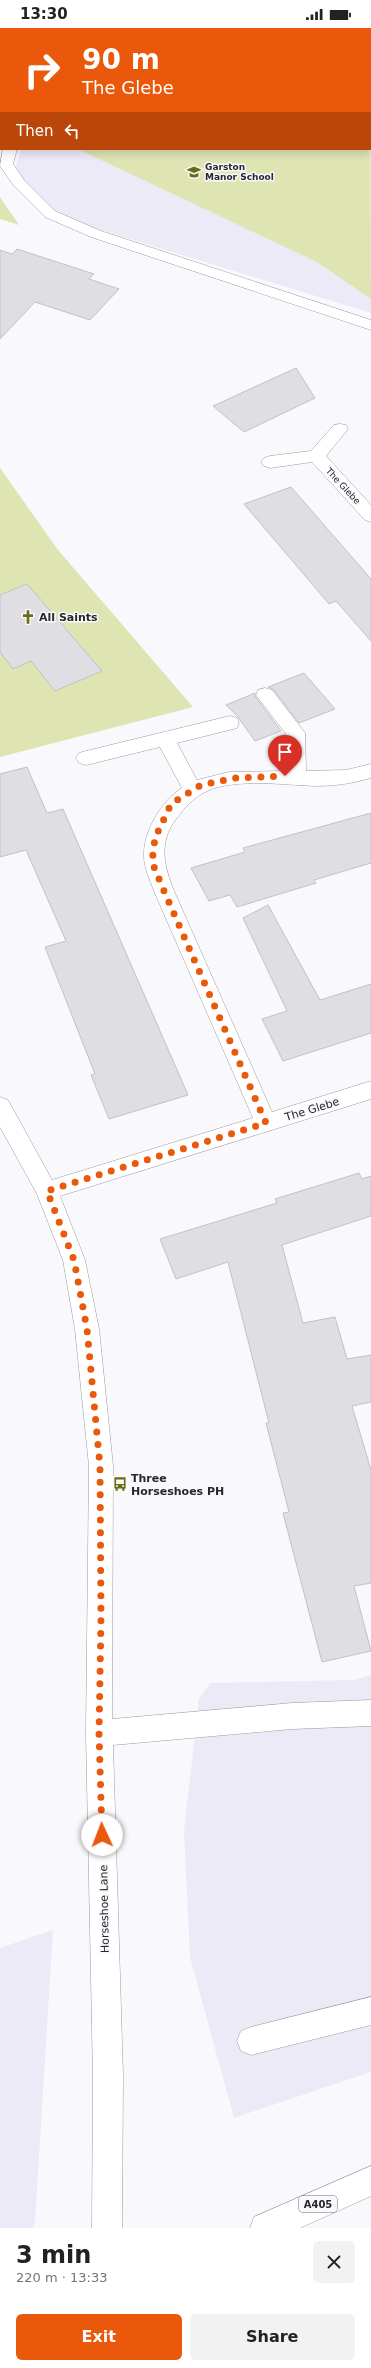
<!DOCTYPE html>
<meta charset="utf-8">
<style>
:root{--surface:#fff;--page:#f2f2f2;--text:#222;--muted:#767676;--accent:#ea580c}
body{margin:0;font-family:"DejaVu Sans",sans-serif;background:var(--page);color:var(--text);height:100vh;display:flex;flex-direction:column;font-size:15px;white-space:nowrap}
*{box-sizing:border-box;margin:0}
p{font-size:13px;color:var(--muted)}
.icon{flex:none;width:22px;height:22px;fill:none;stroke:currentColor;stroke-width:2;stroke-linecap:round;stroke-linejoin:round}
.map{position:relative;height:2200px;overflow:hidden}
.sheet{display:flex;flex-direction:column;background:var(--surface);flex:1}
.sheet>*{flex:none}
.guide{position:absolute;left:0px;top:0px;width:371px;height:122px;box-shadow:0 2px 10px #0003;background:#ea580c;color:#fff;overflow:hidden}
.pin{position:absolute;display:grid;place-items:center;width:34px;height:34px;color:#fff;margin:-41px -17px;border-radius:50% 50% 50% 0;rotate:-45deg;box-shadow:0 0 4px #0007}
.pin .icon{rotate:45deg}
.me{position:absolute;width:44px;margin:-22px;rotate:358deg;stroke-linejoin:round;filter:drop-shadow(0 0 3px #0008)}
.turn{display:flex;align-items:center;gap:14px;height:84px;padding:0 16px;font-size:18px}
.turn .icon{width:52px;height:52px;stroke-width:2.5}
.turn b{display:block;font-size:28px;line-height:34px}
.then{display:flex;align-items:center;height:38px;padding:0 16px;background:#0003;gap:8px;font-size:15px}
.round{display:grid;place-items:center;flex:none;width:42px;height:42px;border-radius:6px;background:var(--page)}
.overview{display:flex;align-items:center;justify-content:space-between;height:68px;padding:0 16px}
h1{font-size:24px;font-weight:700;line-height:30px}
.cta{display:flex;gap:8px;margin-top:auto;padding:8px 16px}
.cta a{flex:1;height:46px;border-radius:6px;background:var(--accent);color:#fff;font-size:16px;font-weight:700;line-height:46px;text-align:center}
.cta a+a{background:var(--page);color:var(--text)}
.status{display:flex;justify-content:space-between;align-items:center;height:28px;padding:0 20px;background:var(--surface);direction:ltr}
.status svg{height:11px;fill:currentColor}
.map>svg:first-child{display:block}
.built{fill:#eceaf7}
.green{fill:#dfe4b3}
.building{fill:#dedee3;stroke:#c2c1c6}
.lines{fill:none;stroke-linecap:round;stroke-linejoin:round}
.minor-casing{stroke:#9a9a9f;stroke-width:1}
.highway-casing{stroke:#9a9a9f;stroke-width:1}
.minor{fill:#fff;fill-rule:evenodd}
.highway{fill:#fff;fill-rule:evenodd}
.route{stroke:#ea580c;stroke-width:7;stroke-dasharray:0 12.6}
.labels{text-anchor:middle;stroke-width:3;stroke-linejoin:round;paint-order:stroke}
.far-poi-label{font-size:9px;font-weight:bold;fill:#282729;stroke:#f9f8fd;text-anchor:start}
.far-street-label{font-size:9px;fill:#282729;stroke:#f9f8fd}
.shield{fill:#f9f8fd;stroke:#676669;stroke-width:1}
.shield-label{font-size:10px;font-weight:bold;fill:#282729}
.poi-label{font-size:11px;font-weight:bold;fill:#282729;stroke:#f9f8fd;text-anchor:start}
.street-label{font-size:11px;fill:#282729;stroke:#f9f8fd}
</style>
<div class="status"><b>13:30</b><svg viewBox="0 0 49 12"><path d="M0 12V9h3v3zM5 12V6h3v6zM10 12V3h3v9zM15 12V0h3v12zM26 1h20v11H26zM47 4h2v5h-2z"/></svg></div>
<div class="map">
<svg width="371" height="2200" viewBox="0 0 371 2200">
<rect width="100%" height="100%" fill="#f9f8fd"/>
<g class="built">
<path d="M0 0H371V285L94 200 50 183 19 152 16 137 22 121H370V1H1V7Z"/>
<path d="M371 1647V2044L234 2090 190 1929 184 1803 199 1671 210 1655 354 1652Z"/>
<path d="M53 1902 35 2194 33 2200H0V1920Z"/>
</g>
<g class="green">
<path d="M370 90 371 271 317 234 78 121H370Z"/>
<path d="M0 169 19 197 0 191Z"/>
<path d="M0 440 58 522 193 679 0 729Z"/>
</g>
<g class="building">
<path d="M17 221 94 246 89 251 119 261 90 292 35 274 0 311V222L12 226Z"/>
<path d="M296 340 315 370 244 404 213 378Z"/>
<path d="M291 459 371 551V613L336 573 329 576 244 476Z"/>
<path d="M27 556 102 643 55 663 31 633 13 641 0 624V567Z"/>
<path d="M304 645 335 681 299 695 273 661 268 659Z"/>
<path d="M255 665V668L281 703 255 713 238 689 226 677Z"/>
<path d="M27 739 47 785 63 781 188 1067 109 1091 91 1047 95 1046 45 919 66 913 26 822 0 829V746Z"/>
<path d="M371 785V835L314 852 316 855 237 879 230 867 209 873 191 840 245 824 243 820Z"/>
<path d="M268 877 320 972 371 956V1005L283 1033 262 991 287 983 243 890Z"/>
<path d="M359 1145 362 1151 371 1148V1188L282 1217 303 1295 335 1289 347 1331 371 1327V1374L352 1378 371 1442V1555L354 1558 371 1623 322 1634 283 1485 289 1484 266 1395H269L228 1234 176 1251 160 1211 277 1175 275 1171Z"/>
</g>
<g class="lines">
<defs>
<g id="minor">
<rect x="0" y="26" width="1" height="8"/>
<path d="M3 121H17L13 136 24 152 55 183 101 203 371 292V302L91 209 45 189 14 158 0 138Z"/>
<path d="M340 396 346 397 348 401 326 428 371 477V494L365 492 312 434 270 440 264 438 261 434 264 430 270 428 311 423 334 397Z"/>
<path d="M265 660 272 662 305 705 306 743 346 742 371 736V750C353 755 336 758 317 758 285 757 236 750 207 763 193 770 185 779 176 791 158 815 164 838 174 863L272 1084 371 1053V1071L60 1168 85 1232 99 1301 113 1438 112 1691 292 1675 371 1672V1698L292 1701 113 1717 123 2048 122 2200H92L93 2048 86 1705 89 1438 75 1301 63 1232 37 1166 0 1099V1069L8 1072 52 1152 253 1090 154 863C150 852 144 840 144 828 143 804 162 772 182 760L160 719 86 737 79 735 76 730 79 725 86 723 230 688 237 690 239 695 237 700 177 715 197 752 229 744 286 743V706L256 667 258 662Z"/>
<path d="M371 1969V1997L251 2027 241 2023 237 2013 241 2003 251 1999Z"/>
</g>
<path id="highway" d="M371 2138V2168L300 2200H250L254 2189Z"/>
</defs>
<use href="#minor" class="minor-casing"/>
<use href="#highway" class="highway-casing"/>
<use href="#minor" class="minor"/>
<use href="#highway" class="highway"/>
</g>
<g class="lines">
<path class="route" d="M102 1807 99 1705 101 1590 100 1438 87 1301 74 1232 47 1163 266 1095 164 863 152 834 155 810 171 776 201 757 235 750 285 748"/>
</g>
<defs>
<symbol id="school-bare" viewBox="-9 -9 18 18"><path d="M0-5L7-2L0 1L-7-2ZM-4 1L0 2.5L4 1V4Q0 6-4 4Z" fill="#686d11" stroke="#f9f8fd" stroke-width="2.5" paint-order="stroke"/></symbol>
<symbol id="church-bare" viewBox="-9 -9 18 18"><path d="M-1.2-6h2.4v3.5h3.3v2.4h-3.3V6h-2.4V-.1h-3.3v-2.4h3.3Z" fill="#686d11" stroke="#f9f8fd" stroke-width="2.5" paint-order="stroke"/></symbol>
<symbol id="bus-bare" viewBox="-9 -9 18 18"><path d="M-5-6H5V4H4V6H2V4H-2V6H-4V4H-5ZM-3.5-4V0h7V-4ZM-3.5 1.2v1.5H-2V1.2ZM2 1.2v1.5H3.5V1.2Z" fill="#686d11" stroke="#f9f8fd" stroke-width="2.5" paint-order="stroke"/></symbol>
</defs>
<g fill-rule="evenodd">
<use href="#school-bare" x="184" y="134" width="20" height="20"/>
<use href="#church-bare" x="18" y="579" width="20" height="20"/>
<use href="#bus-bare" x="110" y="1446" width="20" height="20"/>
</g>
<g class="labels">
<g class="far-poi-label">
<text x="205" y="142">Garston<tspan x="205" dy="10">Manor School</tspan></text>
</g>
<g class="far-street-label">
<text transform="translate(343 458) rotate(47)" y="3">The Glebe</text>
</g>
<rect class="shield" x="299" y="2168" width="38" height="16" rx="3"/>
<g class="shield-label">
<text x="318" y="2180">A405</text>
</g>
<g class="poi-label">
<text x="39" y="593">All Saints</text>
<text x="131" y="1454">Three<tspan x="131" dy="13">Horseshoes PH</tspan></text>
</g>
<g class="street-label">
<text transform="translate(312 1081) rotate(-17)" y="4">The Glebe</text>
<text transform="translate(104 1881) rotate(-91)" y="4">Horseshoe Lane</text>
</g>
</g>
</svg>
<div class="pin" style="left:285px;top:748px;background:#d93025"><svg class="icon" aria-label="arrive" viewBox="0 0 24 24"><path d="M6 21V4h12l-3 4 3 4H6"/></svg></div>
<svg class="me" style="left:102px;top:1807px" viewBox="-20 -20 40 40"><circle r="19" fill="#fff"/><path d="M0-13L10 11 0 6-10 11z" fill="#ea580c"/></svg>
<div class="guide">
<div class="turn"><svg class="icon" aria-label="right" viewBox="0 0 24 24"><path d="M7 20v-9h11M14 6l5 5-5 5"/></svg><div><b>90 m</b>The Glebe</div></div>
<div class="then">Then<svg class="icon" aria-label="left" viewBox="0 0 24 24"><path d="M17 20v-9H6M10 6l-5 5 5 5"/></svg></div>
</div>
</div>
<section class="sheet">
<div class="overview"><div><h1>3 min</h1><p>220 m · 13:33</p></div><a class="round"><svg class="icon" aria-label="close" viewBox="0 0 24 24"><path d="M6 6l12 12M18 6L6 18"/></svg></a></div>
<div class="cta"><a>Exit</a><a>Share</a></div>
</section>
